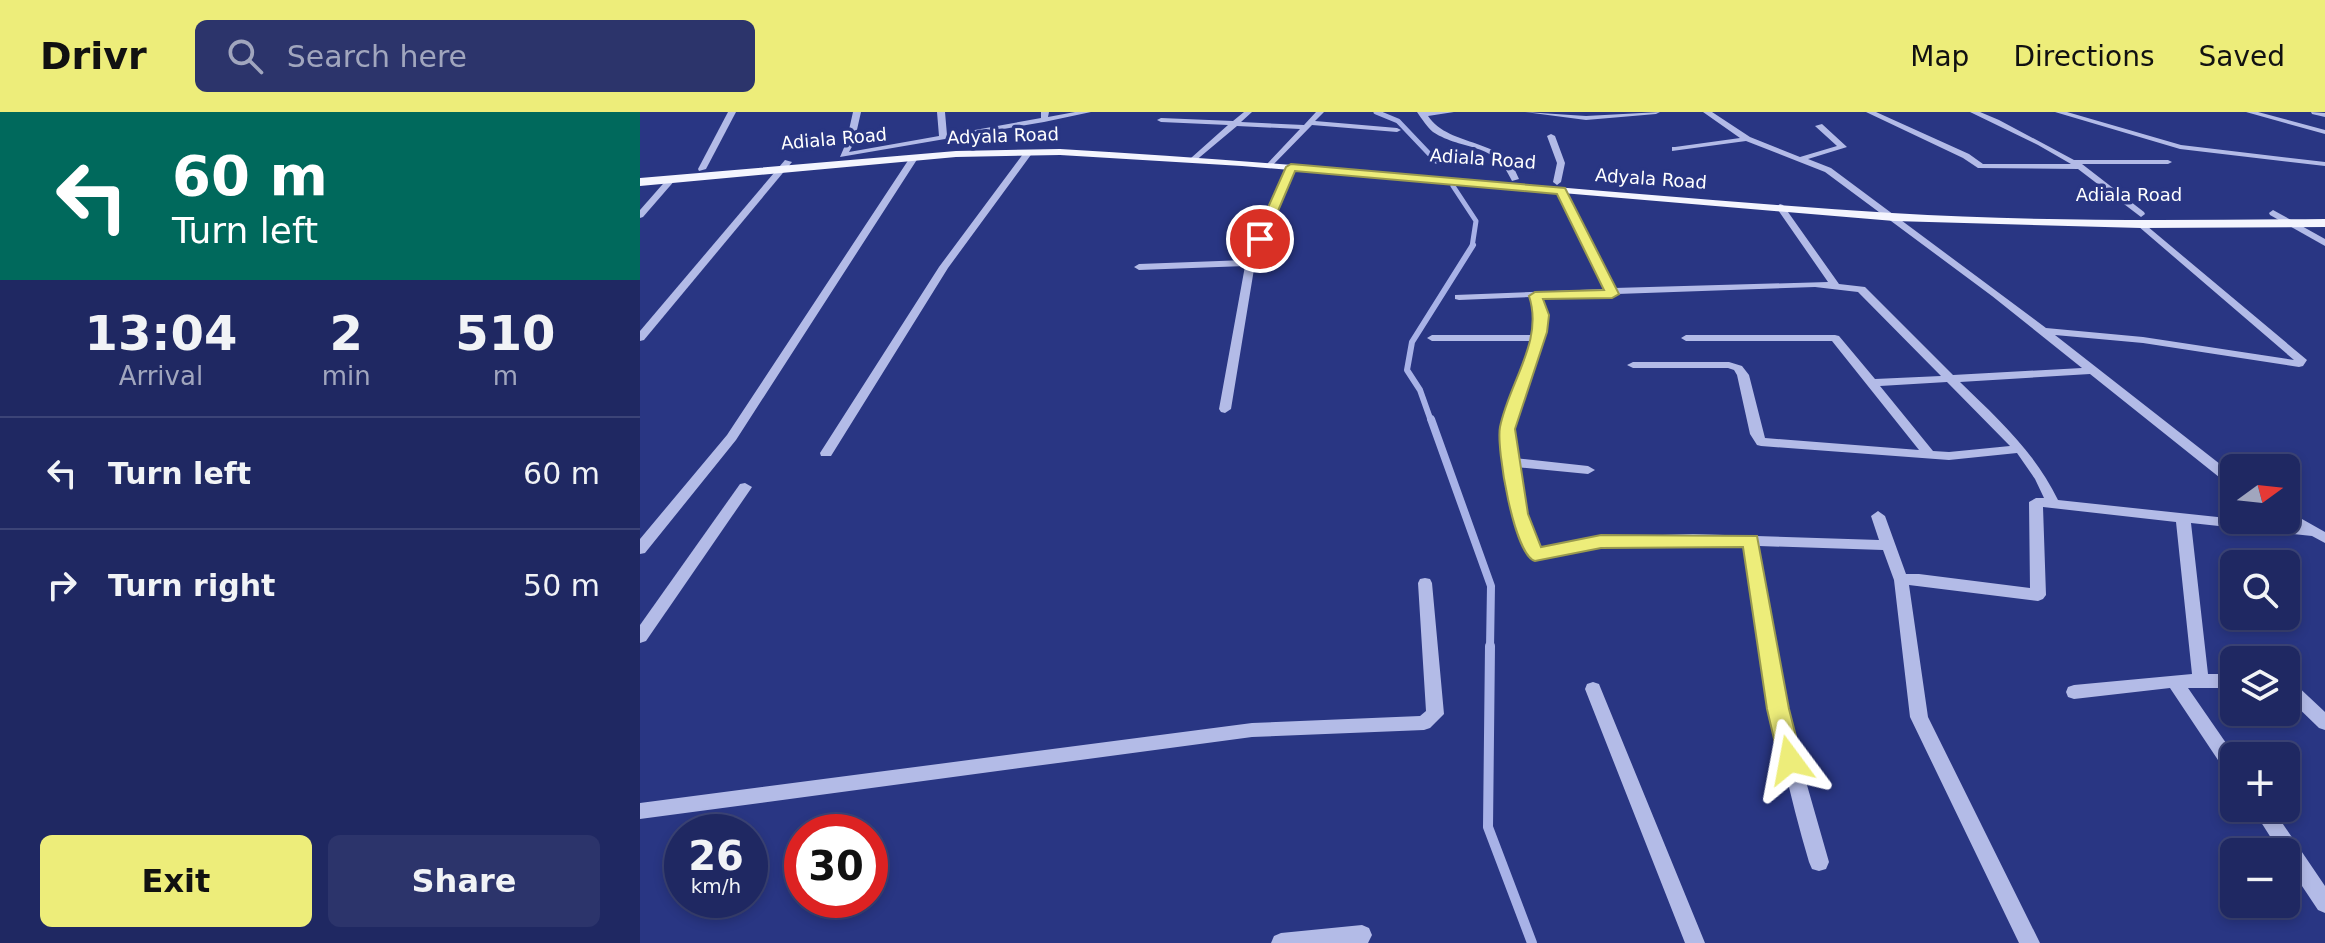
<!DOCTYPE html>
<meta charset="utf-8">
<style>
:root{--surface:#1f2862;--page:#2c346b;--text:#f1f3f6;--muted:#a1a6be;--line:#3c4477;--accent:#eded7a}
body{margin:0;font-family:"DejaVu Sans",sans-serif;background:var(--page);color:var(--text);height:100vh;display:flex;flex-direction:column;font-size:30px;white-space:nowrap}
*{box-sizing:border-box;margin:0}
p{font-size:26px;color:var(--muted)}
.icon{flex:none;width:44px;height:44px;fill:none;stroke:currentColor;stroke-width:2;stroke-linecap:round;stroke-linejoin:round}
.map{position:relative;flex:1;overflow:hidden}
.details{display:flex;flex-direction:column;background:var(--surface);width:640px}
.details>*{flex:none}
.hud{background:#00695c;color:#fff;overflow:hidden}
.needle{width:52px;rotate:75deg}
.fabs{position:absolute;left:1580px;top:342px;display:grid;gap:16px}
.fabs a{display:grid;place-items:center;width:80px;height:80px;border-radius:12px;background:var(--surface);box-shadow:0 4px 12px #0003,0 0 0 2px var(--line);font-size:40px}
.speed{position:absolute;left:24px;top:702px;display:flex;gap:16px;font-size:40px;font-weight:700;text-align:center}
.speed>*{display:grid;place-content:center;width:104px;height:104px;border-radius:50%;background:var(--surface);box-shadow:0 4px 12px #0003,0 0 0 2px var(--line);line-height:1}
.speed small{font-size:20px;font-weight:400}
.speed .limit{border:12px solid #d22;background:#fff;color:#111}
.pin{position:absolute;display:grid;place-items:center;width:68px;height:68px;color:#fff;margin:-34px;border:4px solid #fff;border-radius:50%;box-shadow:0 2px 8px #0007}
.me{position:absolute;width:88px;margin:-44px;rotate:347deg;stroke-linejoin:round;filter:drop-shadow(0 0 6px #0008)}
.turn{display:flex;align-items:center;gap:28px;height:168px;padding:0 40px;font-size:36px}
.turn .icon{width:104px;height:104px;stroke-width:2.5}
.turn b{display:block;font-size:56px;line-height:68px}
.eta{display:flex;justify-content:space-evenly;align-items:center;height:136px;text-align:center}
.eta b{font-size:48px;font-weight:600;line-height:56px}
.cta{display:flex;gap:16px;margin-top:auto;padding:16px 40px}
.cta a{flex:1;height:92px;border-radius:12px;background:var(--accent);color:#111;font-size:32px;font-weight:600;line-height:92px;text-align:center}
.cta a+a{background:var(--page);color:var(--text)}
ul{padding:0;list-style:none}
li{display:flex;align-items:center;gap:24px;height:112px;padding:0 40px;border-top:2px solid var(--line)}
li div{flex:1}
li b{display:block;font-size:30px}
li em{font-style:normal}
header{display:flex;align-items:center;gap:48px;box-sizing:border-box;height:112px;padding:0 40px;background:var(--accent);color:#111}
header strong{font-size:38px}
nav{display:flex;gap:44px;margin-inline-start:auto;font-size:28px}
.search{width:560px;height:72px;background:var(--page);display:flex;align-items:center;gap:20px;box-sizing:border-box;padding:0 28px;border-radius:12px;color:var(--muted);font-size:30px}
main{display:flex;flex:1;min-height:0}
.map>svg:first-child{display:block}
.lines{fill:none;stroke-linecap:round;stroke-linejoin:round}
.stream-far3{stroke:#a8b2e7;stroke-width:5}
.stream-far2{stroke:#a8b2e7;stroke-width:6}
.stream-far1{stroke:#a8b2e7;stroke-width:8}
.stream{stroke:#a8b2e7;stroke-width:10}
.minor{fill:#b3bbe7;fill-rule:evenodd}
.major{fill:#f4f5fe;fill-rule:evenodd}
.route{fill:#eded7a;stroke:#9a9a4f;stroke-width:2}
.labels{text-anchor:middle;stroke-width:7;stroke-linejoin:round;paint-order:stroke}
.far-street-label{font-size:18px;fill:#fff;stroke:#293683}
</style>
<header>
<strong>Drivr</strong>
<div class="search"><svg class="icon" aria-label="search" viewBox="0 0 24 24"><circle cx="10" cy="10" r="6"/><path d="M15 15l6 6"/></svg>Search here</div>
<nav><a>Map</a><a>Directions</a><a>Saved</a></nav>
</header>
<main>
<section class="details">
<div class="hud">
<div class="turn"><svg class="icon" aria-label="left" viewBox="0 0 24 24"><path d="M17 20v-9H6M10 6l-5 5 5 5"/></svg><div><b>60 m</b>Turn left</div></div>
</div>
<div class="eta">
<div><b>13:04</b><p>Arrival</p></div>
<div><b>2</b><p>min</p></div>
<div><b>510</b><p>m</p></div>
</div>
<ul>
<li><svg class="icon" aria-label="left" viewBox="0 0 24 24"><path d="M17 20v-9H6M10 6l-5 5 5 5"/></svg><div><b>Turn left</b></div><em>60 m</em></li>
<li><svg class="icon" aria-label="right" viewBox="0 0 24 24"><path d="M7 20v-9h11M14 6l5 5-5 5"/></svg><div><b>Turn right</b></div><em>50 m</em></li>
</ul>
<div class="cta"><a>Exit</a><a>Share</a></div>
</section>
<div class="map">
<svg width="1685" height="831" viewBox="0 0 1685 831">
<rect width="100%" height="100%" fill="#293683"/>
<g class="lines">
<g class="stream-far3">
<path d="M736 0 758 9 796 49"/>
<path d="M813 74 836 109 832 135"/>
</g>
<path class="stream-far2" d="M791 309 780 278 767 258 772 230 833 133"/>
<path class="stream-far1" d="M791 307 851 474 850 536"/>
<path class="stream" d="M850 534 848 715 892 831"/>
<g class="minor">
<path d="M88 0H96L66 57 59 59 58 57Z"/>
<path d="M213 0H221L214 31 209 40 299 24 297 0H305L307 23 401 6V0H409L408 5 435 0H451L404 10 200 45 206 31Z"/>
<path d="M604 0H612L601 10 664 13 676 0H684L675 9 757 16 761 18 757 20 672 13 630 56H627V52L660 17 597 14 554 50H551V46L588 13 521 10 517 8 521 6 593 9Z"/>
<path d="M777 0H814L788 4C811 37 864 24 879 67L872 69C854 28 824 40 793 20 787 15 782 7 777 0Z"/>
<path d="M885 0 946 4 1020 0 1016 2 946 8Z"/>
<path d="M1063 0H1072L1110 25 1160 45 1197 34 1175 14 1182 12 1207 35 1168 47 1191 56 1406 216 1503 225 1654 248 1498 114V110L1501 109 1667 248 1663 254 1659 255 1503 231 1415 223 1594 363V374L1589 373 1450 262 1320 270C1357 306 1395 340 1418 388L1652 413 1644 408H1646V398L1685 420V431L1672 424 1551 411 1568 562H1594V576H1548L1595 644 1594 665 1588 663 1530 576 1434 587 1428 585 1426 580 1428 575 1434 573 1552 562 1536 410 1403 395 1406 483 1403 487 1398 489 1269 473 1288 605 1400 831H1379L1270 605 1254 468 1243 438 1119 434 1155 631 1189 750 1186 757 1179 759 1172 757 1169 750C1138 646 1121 541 1105 434L1053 432 961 435 895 447 890 446C869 406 853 344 866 300 873 276 885 254 891 229H792L787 226 792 223H892L894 201 890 185 819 188 815 187V183L964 177 917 79 921 76 925 79 974 176 1188 170 1136 95 1140 92 1143 93 1199 172 1225 175 1313 263 1442 256 1352 184 1185 60 1106 29 1032 39V35H1035L1100 26ZM1175 175 1218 180 1301 264 1235 267 1199 224 1195 223H1046L1041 226 1046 229H1192L1279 338 1125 326 1109 263 1102 254 1089 250H993L987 253 993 256H1088L1094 258 1097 263 1110 322 1117 333 1121 334 1309 348 1377 341 1395 367 1404 386H1396L1389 390 1390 476 1279 462H1266L1245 404 1238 399 1231 404 1239 428 1053 422 961 425 900 436 886 397 875 355 948 362 955 358 948 354 874 346C870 286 914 244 900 185L967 183 972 185 977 182ZM1307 270 1370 334 1309 340 1293 339 1240 274Z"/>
<path d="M1226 0H1236L1329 42 1343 52H1431L1398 33 1330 0H1340L1359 8 1434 48H1528L1532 50 1528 52H1442L1504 100 1505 102 1501 105 1438 57 1338 56 1323 46Z"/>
<path d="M1415 0H1427L1541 33 1685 50V54L1540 37Z"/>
<path d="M1606 0H1618L1685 18V22Z"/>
<path d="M1671 0 1685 1V5L1672 2Z"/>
<path d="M911 22 915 24 925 51 921 70 917 73 913 70 917 51 907 24Z"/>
<path d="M386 38 393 40 308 156 191 344H181L180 341 299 155Z"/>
<path d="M271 44 278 46 96 328 5 441 0 442V427L87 323Z"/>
<path d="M145 48 152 50 4 228 0 229V219Z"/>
<path d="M648 53 655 55 615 151 591 297 585 301 581 300 579 297 605 154 499 158 494 155 499 152 606 148Z"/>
<path d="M29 65 36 67 3 105 0 106V98Z"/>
<path d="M1633 98 1685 127V134L1630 103 1629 101Z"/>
<path d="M105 371 112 375 110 378 6 529 0 531V513L100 372Z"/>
<path d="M785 466 790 467 792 471 804 602 790 616 784 618 612 625 0 707V691L612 611 780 604 786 599 778 471 780 467Z"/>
<path d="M1646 567 1652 569 1685 600V618L1679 616 1646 584Z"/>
<path d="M953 570 959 572 961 577 1065 831H1045L945 577 947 572Z"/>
<path d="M1612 696H1632L1685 774V801L1678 798 1646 750V740H1640Z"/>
<path d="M722 813 729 816 732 823 728 831H631L634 824 641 821Z"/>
</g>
<path class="major" d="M420 37C698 53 974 83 1252 101 1396 110 1541 108 1685 107V115L1501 116 1254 109 602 54 420 43 316 45 0 74V66L316 39Z"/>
</g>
<path class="route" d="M651 52 925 76 979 182 972 186 903 187 909 203 907 220 875 317 888 402 901 435 961 423 1117 424 1149 597 1162 648 1158 655 1150 658 1142 655 1139 648 1127 597 1103 435 961 436 895 449C874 443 856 336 860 315 869 270 904 229 889 184L895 180 964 178 917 82 655 59 626 127 616 129 614 127 646 55Z"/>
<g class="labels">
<g class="far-street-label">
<text transform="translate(363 24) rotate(-2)" y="6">Adyala Road</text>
<text transform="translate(194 27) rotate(-5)" y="6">Adiala Road</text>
<text transform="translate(843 47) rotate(4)" y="6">Adiala Road</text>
<text transform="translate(1011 67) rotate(4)" y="6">Adyala Road</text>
<text x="1489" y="89">Adiala Road</text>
</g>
</g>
</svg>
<div class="fabs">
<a><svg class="needle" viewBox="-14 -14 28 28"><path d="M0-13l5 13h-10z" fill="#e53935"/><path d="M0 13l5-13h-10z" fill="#a1a6be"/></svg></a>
<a><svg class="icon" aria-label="search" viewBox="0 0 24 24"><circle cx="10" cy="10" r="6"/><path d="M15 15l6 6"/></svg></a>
<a><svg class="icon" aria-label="layers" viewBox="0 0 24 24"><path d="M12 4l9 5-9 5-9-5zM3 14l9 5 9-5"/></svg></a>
<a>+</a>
<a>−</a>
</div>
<div class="speed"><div>26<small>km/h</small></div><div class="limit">30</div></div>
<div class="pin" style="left:620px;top:127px;background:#d93025"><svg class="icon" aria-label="arrive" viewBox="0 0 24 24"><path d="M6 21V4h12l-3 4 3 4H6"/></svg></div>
<svg class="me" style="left:1150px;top:648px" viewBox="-20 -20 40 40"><path d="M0-17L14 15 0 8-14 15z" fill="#eded7a" stroke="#fff" stroke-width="4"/></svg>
</div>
</main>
